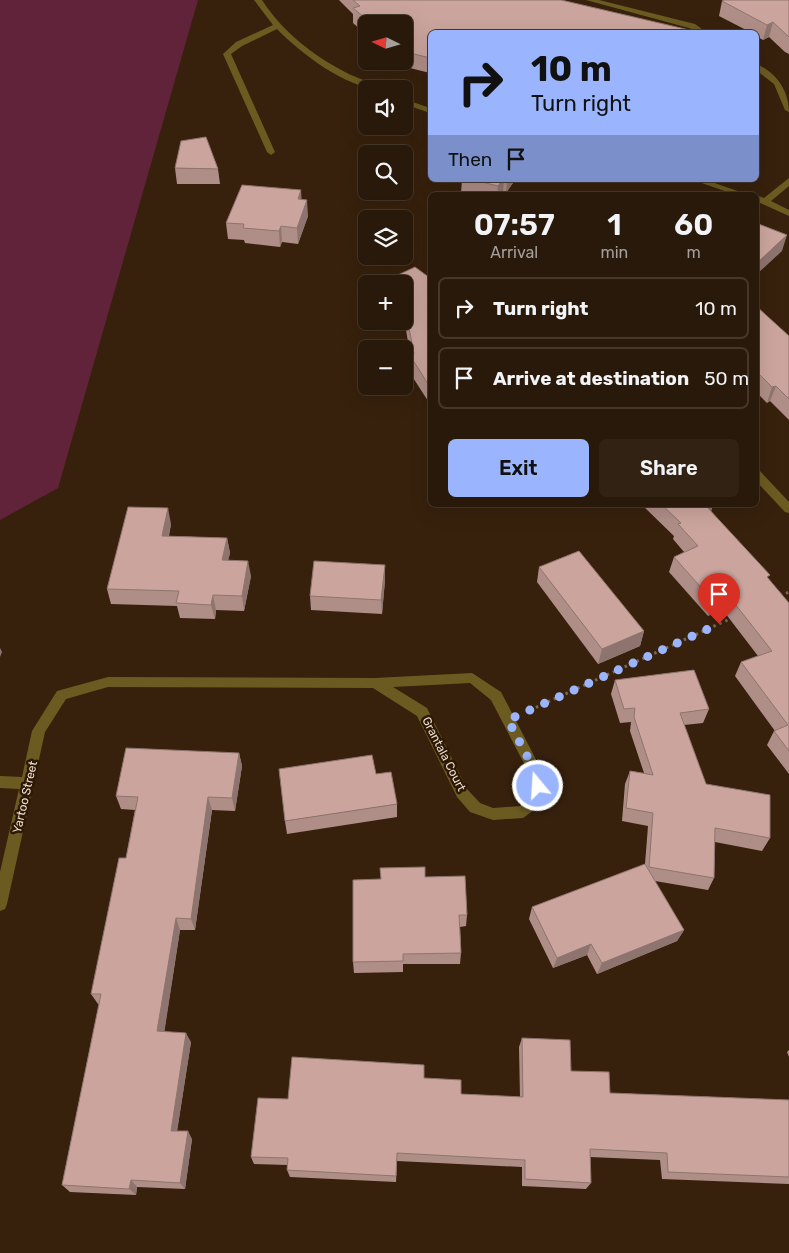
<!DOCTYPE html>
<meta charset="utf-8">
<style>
:root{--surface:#29190a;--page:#312213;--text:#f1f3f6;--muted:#a5a09c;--line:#45382b;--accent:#9ab5fd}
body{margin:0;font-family:Rubik,sans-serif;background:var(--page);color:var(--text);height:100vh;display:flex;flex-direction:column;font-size:19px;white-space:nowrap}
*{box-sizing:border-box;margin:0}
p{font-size:16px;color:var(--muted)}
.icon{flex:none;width:28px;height:28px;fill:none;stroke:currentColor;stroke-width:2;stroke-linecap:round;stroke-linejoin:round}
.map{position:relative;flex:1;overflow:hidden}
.drawer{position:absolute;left:428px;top:192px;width:331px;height:315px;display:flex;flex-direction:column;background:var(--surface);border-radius:8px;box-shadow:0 5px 20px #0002,0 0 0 1px var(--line)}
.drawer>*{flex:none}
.banner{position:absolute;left:428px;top:30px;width:331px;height:152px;border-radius:8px;box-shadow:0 5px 20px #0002,0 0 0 1px var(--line);background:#9ab5fd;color:#111;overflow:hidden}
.needle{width:32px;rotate:275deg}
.controls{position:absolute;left:358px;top:15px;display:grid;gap:10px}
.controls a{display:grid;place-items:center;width:55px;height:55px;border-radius:8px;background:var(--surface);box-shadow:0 5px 20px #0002,0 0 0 1px var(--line);font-size:25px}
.pin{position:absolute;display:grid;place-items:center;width:42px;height:42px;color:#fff;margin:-51px -21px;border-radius:50% 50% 50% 0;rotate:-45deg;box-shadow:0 0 5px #0007}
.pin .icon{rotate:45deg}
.me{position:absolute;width:55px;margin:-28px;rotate:342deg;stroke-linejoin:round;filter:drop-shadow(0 0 4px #0008)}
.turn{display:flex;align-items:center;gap:18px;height:105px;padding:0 20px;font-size:22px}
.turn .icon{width:65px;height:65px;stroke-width:2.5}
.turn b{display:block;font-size:35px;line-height:42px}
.then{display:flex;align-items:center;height:48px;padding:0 20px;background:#0003;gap:10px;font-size:19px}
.eta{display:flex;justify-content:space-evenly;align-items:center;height:85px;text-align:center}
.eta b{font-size:30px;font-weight:600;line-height:35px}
.primary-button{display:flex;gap:10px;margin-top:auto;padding:10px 20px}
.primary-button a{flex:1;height:58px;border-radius:8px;background:var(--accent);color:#111;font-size:20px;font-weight:600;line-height:58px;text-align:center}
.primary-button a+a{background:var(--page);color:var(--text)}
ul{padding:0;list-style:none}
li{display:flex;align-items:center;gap:15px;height:62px;margin:0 10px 8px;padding:0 10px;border:2px solid var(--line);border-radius:8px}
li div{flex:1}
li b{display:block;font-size:19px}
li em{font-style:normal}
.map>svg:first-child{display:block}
.green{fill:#602339}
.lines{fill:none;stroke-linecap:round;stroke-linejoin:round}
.path{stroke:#796655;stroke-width:3;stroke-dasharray:2.5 4;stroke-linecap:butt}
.minor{fill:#6b5b21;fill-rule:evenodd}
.wall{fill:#af8e87}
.shaded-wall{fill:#8e746e}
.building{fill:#cba59d;stroke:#8e746e}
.route{stroke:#9ab5fd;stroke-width:9;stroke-dasharray:0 16.2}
.labels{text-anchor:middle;stroke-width:5;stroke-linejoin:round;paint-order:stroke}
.street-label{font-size:12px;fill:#ecddd1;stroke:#2d1804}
</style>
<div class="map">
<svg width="789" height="1253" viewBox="0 0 789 1253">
<rect width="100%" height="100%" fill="#37210d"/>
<path class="green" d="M0 0H198L58 488 0 520Z"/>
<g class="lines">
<g class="path">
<path d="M780 596 789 592"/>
<path d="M530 710 732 618"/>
</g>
<g class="minor">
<path d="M254 0H262C283 32 311 54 345 72 356 78 370 81 380 89 347 89 299 52 277 29L242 46 231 54 275 152 271 155 267 152 223 54 236 42 273 25Z"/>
<path d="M586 0H599L695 24 706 32H698L689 28Z"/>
<path d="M756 64C776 72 789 91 789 112L785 110 774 84 756 70Z"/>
<path d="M404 99 430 108V113L404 104Z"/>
<path d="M789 178V186L771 201 789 210V216L756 201V195L764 198Z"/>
<path d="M693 180H706L749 195H736Z"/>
<path d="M756 470 760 471 789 502V513L785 512 756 481Z"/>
<path d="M472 673 501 692 544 775 547 798 545 802 523 818 493 820 470 812 457 797 417 716 373 688 108 687 66 699 45 732 7 904 5 909 0 911V872L19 789 0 788V776L22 777 32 731 57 691 108 677 375 678ZM470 683 491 700 530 775 533 796 520 806 493 808 480 803 467 789 427 708 393 687Z"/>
</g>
</g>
<g class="wall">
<path d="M339 0H561L430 32V73L410 68 398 61H404V24H366V39L361 34V30L353 23V14Z"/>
<path d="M789 0V54L785 52 769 37 763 40 756 36V32H750L719 16 722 1Z"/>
<path d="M175 168 218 169 220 184H177Z"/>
<path d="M462 180H515L506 193H503L501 195H470L461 193Z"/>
<path d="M301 200 308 216 298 244 282 242 280 247 245 243 244 240 228 239 226 223Z"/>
<path d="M430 278V404L408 370 409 354H410L404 318V284H385V281Z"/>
<path d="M756 306 789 336V420L770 401 767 403 756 392Z"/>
<path d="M642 505H713L711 511 789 603V774L767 745 774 731H775L735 676 741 662 758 656 722 609 708 616 669 572 674 557 684 552 673 539 674 536Z"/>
<path d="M171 524 169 536 227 538 230 553 228 560 251 576 244 611 216 610 215 619 180 618 177 606 111 604 107 589Z"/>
<path d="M539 567 644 631 640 646 598 664 537 582Z"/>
<path d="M385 580 382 614 311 610 310 596Z"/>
<path d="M615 680 709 709 703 723 684 725 706 784 770 838 762 851 715 842 714 878 708 890 655 881 684 930 677 941 597 974 587 955 553 968 529 919 532 907 645 864 648 826 622 821 625 784 630 771 644 773 630 731 631 722 620 723 611 694Z"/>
<path d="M239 753 242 766 235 811 212 810 195 930H180L164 1032 191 1042 177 1131 192 1139 185 1189 137 1187 136 1195 70 1192 62 1185 99 1004H98L91 994 126 858 135 810 121 809 116 796Z"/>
<path d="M397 804V817L287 834 285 821Z"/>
<path d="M425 877 467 915 466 926 460 927 461 953 460 964H403V972L354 973 353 962 381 879Z"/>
<path d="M522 1038 571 1071 610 1093 789 1100V1184L662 1179 660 1160 590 1157 591 1183 586 1189 522 1186V1167L397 1161 396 1182 290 1177 287 1170V1165L254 1164 251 1157 288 1099 424 1078 461 1094 520 1097 519 1047Z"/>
<path d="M789 1050V1057L787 1052Z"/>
</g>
<g class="shaded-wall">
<path d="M773 22 769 37 763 40 767 25Z"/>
<path d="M502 180H504L503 193 501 195H497L498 186Z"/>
<path d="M507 180H515L506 193Z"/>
<path d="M301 190 302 206 298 199Z"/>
<path d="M307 200 308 216 298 244 297 228Z"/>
<path d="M281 226 282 242 280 247 279 231Z"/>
<path d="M787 235 782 251 756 275V264Z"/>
<path d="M776 386 770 401 767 403 772 387Z"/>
<path d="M710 505H713L709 518 707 507Z"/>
<path d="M168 508 171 524 165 551 162 536Z"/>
<path d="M227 538 230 553 225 575 222 560Z"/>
<path d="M248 561 251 576 244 611 242 596Z"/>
<path d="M385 565V580L382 614 381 600Z"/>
<path d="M213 595 216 610 215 619 211 605Z"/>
<path d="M728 595 722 609 708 616 713 601Z"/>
<path d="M644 631 640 646 598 664 602 649Z"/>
<path d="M0 648 2 652 0 657Z"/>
<path d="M239 753 242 766 235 811 232 798Z"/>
<path d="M208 797 212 810 195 930 191 919Z"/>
<path d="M176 918 180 930 163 1041 157 1031Z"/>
<path d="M684 930 677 941 597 974 602 963Z"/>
<path d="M591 944 587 955 553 968 557 958Z"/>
<path d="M186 1033 191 1042 176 1138 171 1131Z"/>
<path d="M188 1131 192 1139 185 1189 180 1183Z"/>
<path d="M131 1180 137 1187 136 1195 129 1189Z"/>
</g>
<g class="building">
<path d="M353 0H561L698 32H430V58L410 53 404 49V24H366L361 20 365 18 353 8 360 6Z"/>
<path d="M724 0H789V37L773 22 767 25 722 1Z"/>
<path d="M206 137 218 169 175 168 181 141Z"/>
<path d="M474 180H502L498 186Z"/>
<path d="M242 185 301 190 298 199 307 200 297 228 281 226 279 231 243 228 244 224 226 223Z"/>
<path d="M756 223 787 235 756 264Z"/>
<path d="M415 267 430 278V387L409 354H414L404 302V284H388L385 281Z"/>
<path d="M756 306 789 336V399L776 386 772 387 756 371Z"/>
<path d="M662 505H710L707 507 770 575 767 577 789 603V751L774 731 788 725 741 662 772 651 728 595 713 601 674 557 698 546 678 524 681 523Z"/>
<path d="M128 507 168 508 162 536 227 538 222 560 248 561 242 596 213 595 211 605 176 603 179 591 107 589Z"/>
<path d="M579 551 644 631 602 649 539 567Z"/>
<path d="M314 561 385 565 381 600 310 596Z"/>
<path d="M694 670 709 709 680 713 706 784 770 795V838L715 828 714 878 649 867 653 813 626 808 630 771 653 775 634 717 635 708 624 709 615 680Z"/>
<path d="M126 748 239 753 232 798 208 797 191 919 176 918 157 1031 186 1033 171 1131H188L180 1183 131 1180 129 1189 62 1185 101 994H91L119 858H126L138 797 116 796Z"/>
<path d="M372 755 376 774 391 772 397 804 285 821 279 769Z"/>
<path d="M645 864 684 930 602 963 591 944 557 958 532 907Z"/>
<path d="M425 867V877L465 876 467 915H459L461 953 403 954V961L353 962V880L381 879 380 868Z"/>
<path d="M522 1038 570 1040 571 1071 609 1072 610 1093 789 1100V1177L668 1172 667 1153 590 1149 591 1183 525 1179V1160L397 1153 396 1176 287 1170 288 1158 251 1157 258 1098 288 1099 292 1057 424 1065V1078L461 1080V1094L523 1097Z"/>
</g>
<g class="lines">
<path class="route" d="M538 786 537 775 508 720 719 624"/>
</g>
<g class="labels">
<g class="street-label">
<text transform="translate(444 754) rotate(63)" y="4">Grantala Court</text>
<text transform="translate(25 797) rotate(-77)" y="4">Yartoo Street</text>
</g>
</g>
</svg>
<div class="controls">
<a><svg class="needle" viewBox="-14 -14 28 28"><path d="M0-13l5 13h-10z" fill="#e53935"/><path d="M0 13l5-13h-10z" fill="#a5a09c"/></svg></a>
<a><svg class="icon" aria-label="sound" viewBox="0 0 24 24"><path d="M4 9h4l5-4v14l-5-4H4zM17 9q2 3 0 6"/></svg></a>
<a><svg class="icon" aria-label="search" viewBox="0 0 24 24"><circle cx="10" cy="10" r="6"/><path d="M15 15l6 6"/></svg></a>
<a><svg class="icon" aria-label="layers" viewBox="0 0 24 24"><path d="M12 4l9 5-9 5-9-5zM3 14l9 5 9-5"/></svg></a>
<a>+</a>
<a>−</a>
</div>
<div class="pin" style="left:719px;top:624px;background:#d93025"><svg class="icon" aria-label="arrive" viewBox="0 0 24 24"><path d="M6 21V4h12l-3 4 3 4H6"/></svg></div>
<svg class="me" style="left:538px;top:786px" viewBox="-20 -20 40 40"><circle r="17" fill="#9ab5fd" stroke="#fff" stroke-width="3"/><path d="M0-11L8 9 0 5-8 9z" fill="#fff"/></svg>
<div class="banner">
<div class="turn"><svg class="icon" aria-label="right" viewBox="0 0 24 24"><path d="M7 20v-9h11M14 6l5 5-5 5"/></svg><div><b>10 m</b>Turn right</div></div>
<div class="then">Then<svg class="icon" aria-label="arrive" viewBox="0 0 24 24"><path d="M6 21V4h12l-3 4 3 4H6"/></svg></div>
</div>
<section class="drawer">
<div class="eta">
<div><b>07:57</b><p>Arrival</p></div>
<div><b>1</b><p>min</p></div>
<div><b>60</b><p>m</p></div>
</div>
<ul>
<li><svg class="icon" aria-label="right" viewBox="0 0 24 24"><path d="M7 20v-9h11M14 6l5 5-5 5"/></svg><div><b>Turn right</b></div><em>10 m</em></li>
<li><svg class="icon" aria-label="arrive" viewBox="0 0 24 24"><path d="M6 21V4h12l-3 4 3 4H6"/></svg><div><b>Arrive at destination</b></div><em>50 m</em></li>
</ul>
<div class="primary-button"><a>Exit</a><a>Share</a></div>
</section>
</div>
